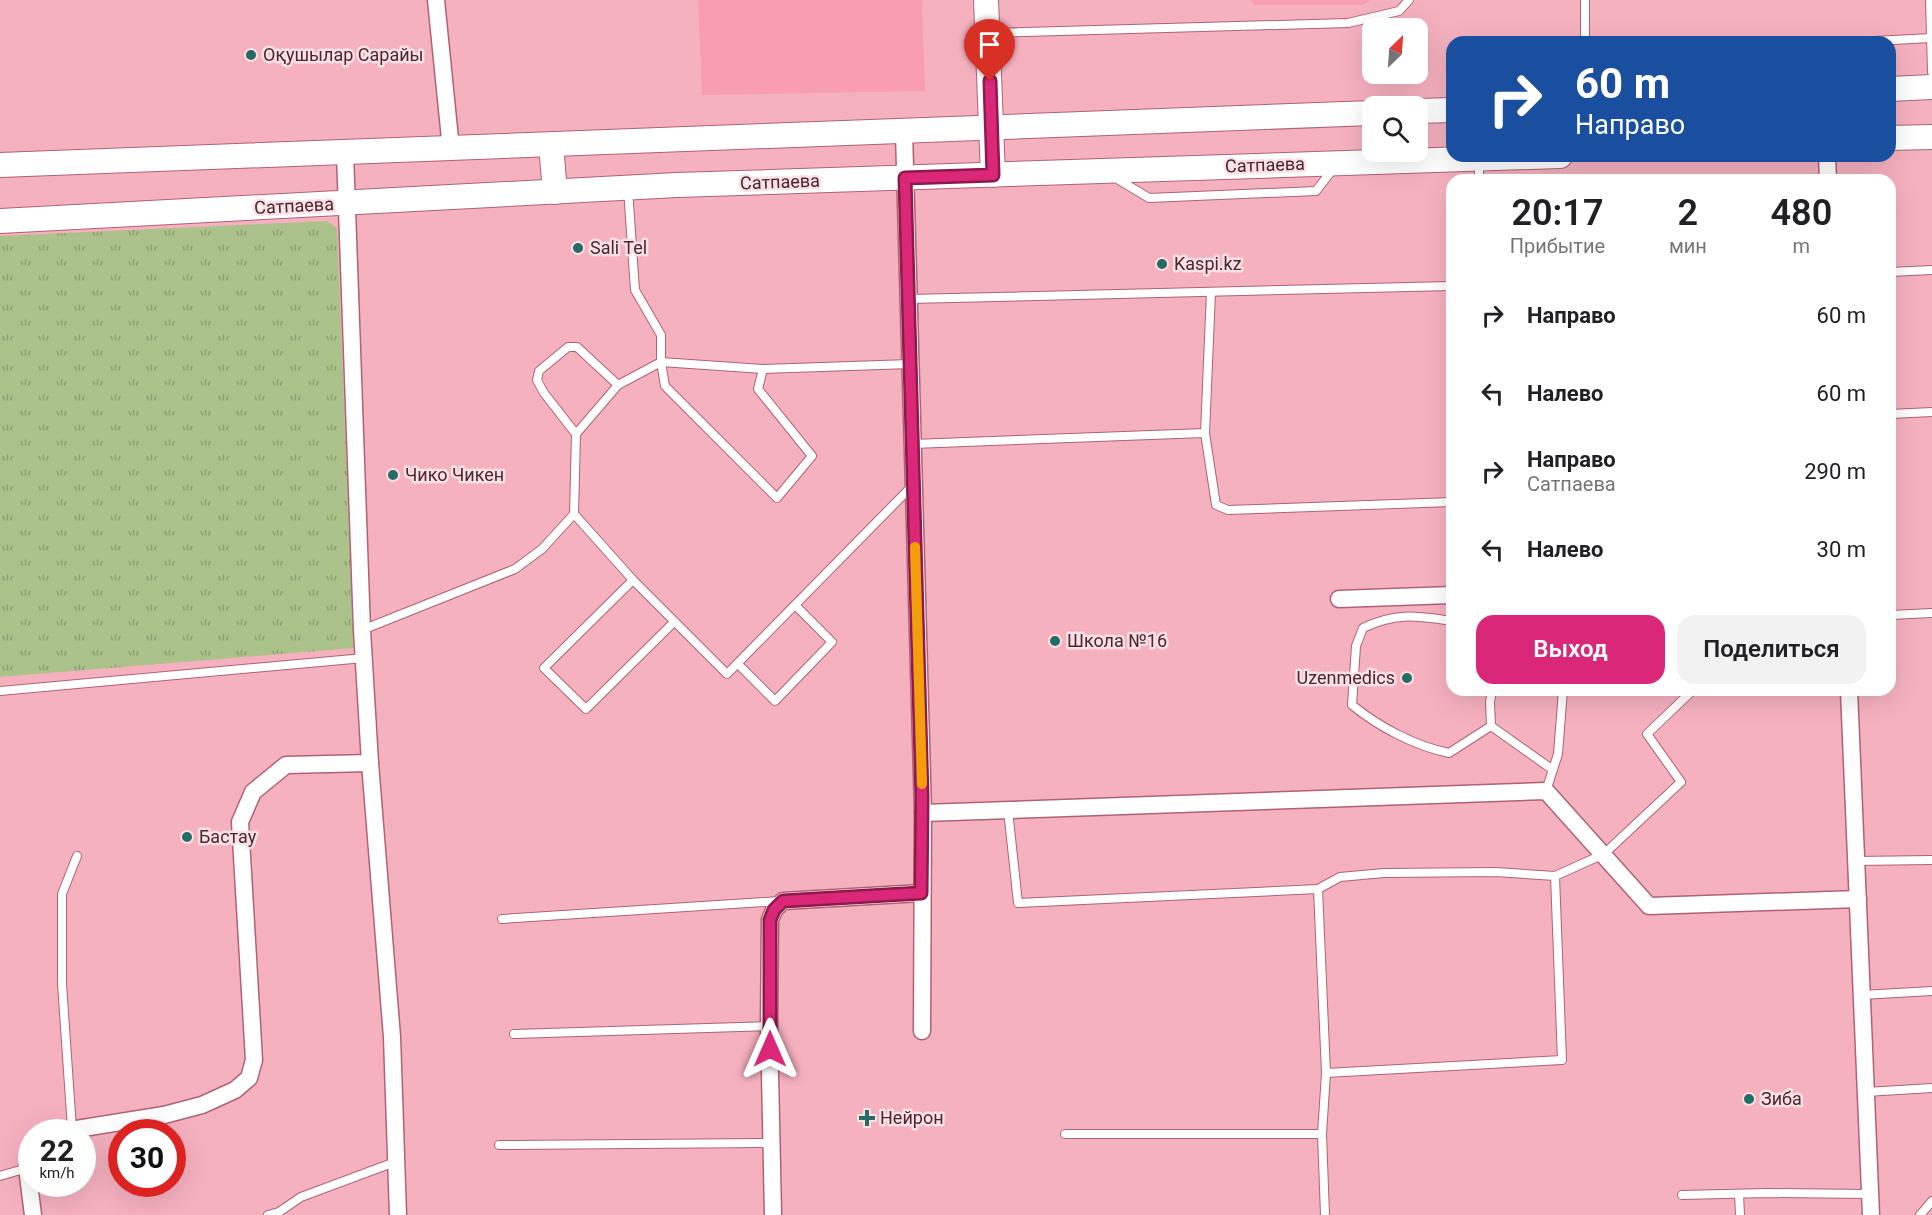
<!DOCTYPE html>
<html lang="ru">
<meta charset="utf-8">
<style>
:root{--surface:#fff;--page:#f2f2f2;--text:#202124;--muted:#757577;--accent:#db2777}
body{margin:0;font-family:Roboto,sans-serif;background:var(--page);color:var(--text);height:100vh;display:flex;flex-direction:column;font-size:22px;white-space:nowrap}
*{box-sizing:border-box;margin:0}
p{font-size:20px;color:var(--muted)}
.icon{flex:none;width:33px;height:33px;fill:none;stroke:currentColor;stroke-width:2;stroke-linecap:round;stroke-linejoin:round}
.map{position:relative;flex:1;overflow:hidden}
.side{position:absolute;left:1446px;top:174px;width:450px;height:522px;display:flex;flex-direction:column;background:var(--surface);border-radius:18px;box-shadow:0 6px 24px #0002}
.side>*{flex:none}
.top-card{position:absolute;left:1446px;top:36px;width:450px;height:126px;border-radius:18px;box-shadow:0 6px 24px #0002;background:#1a4fa0;color:#fff;overflow:hidden}
.needle{width:39px;rotate:25deg}
.controls{position:absolute;left:1362px;top:18px;display:grid;gap:12px}
.controls a{display:grid;place-items:center;width:66px;height:66px;border-radius:12px;background:var(--surface);box-shadow:0 6px 24px #0002;font-size:30px}
.speed{position:absolute;left:18px;top:1119px;display:flex;gap:12px;font-size:30px;font-weight:700;text-align:center}
.speed>*{display:grid;place-content:center;width:78px;height:78px;border-radius:50%;background:var(--surface);box-shadow:0 6px 24px #0002;line-height:1}
.speed small{font-size:15px;font-weight:400}
.speed .limit{border:9px solid #d22;background:#fff;color:#111}
.pin{position:absolute;display:grid;place-items:center;width:51px;height:51px;color:#fff;margin:-62px -26px;border-radius:50% 50% 50% 0;rotate:-45deg;box-shadow:0 0 6px #0007}
.pin .icon{rotate:45deg}
.me{position:absolute;width:66px;margin:-33px;rotate:0deg;stroke-linejoin:round;filter:drop-shadow(0 0 4px #0008)}
.turn{display:flex;align-items:center;gap:21px;height:126px;padding:0 30px;font-size:27px}
.turn .icon{width:78px;height:78px;stroke-width:2.5}
.turn b{display:block;font-size:42px;line-height:51px}
.eta{display:flex;justify-content:space-evenly;align-items:center;height:102px;text-align:center}
.eta b{font-size:36px;font-weight:600;line-height:42px}
.cta{display:flex;gap:12px;margin-top:auto;padding:12px 30px}
.cta a{flex:1;height:69px;border-radius:18px;background:var(--accent);color:#fff;font-size:24px;font-weight:600;line-height:69px;text-align:center}
.cta a+a{background:var(--page);color:var(--text)}
ul{padding:0;list-style:none}
li{display:flex;align-items:center;gap:18px;height:78px;padding:0 30px}
li div{flex:1}
li b{display:block;font-size:22px}
li em{font-style:normal}
.map>svg:first-child{display:block}
.built{fill:#f99db1}
.park{fill:url(#park-tufts)}
.lines{fill:none;stroke-linecap:round;stroke-linejoin:round}
.lane-casing{stroke:#b06274;stroke-width:10}
.street-casing{stroke:#b06274;stroke-width:19}
.secondary-casing{stroke:#b06274;stroke-width:26}
.lane{stroke:#fff;stroke-width:8}
.street{stroke:#fff;stroke-width:16}
.secondary{stroke:#fff;stroke-width:24}
.route-casing{stroke:#8e194d;stroke-width:15}
.route{stroke:#db2777;stroke-width:10}
.slow{stroke:#f59e0b;stroke-width:10}
.poi-dot{fill:#236c65;stroke:#fbe0e5;stroke-width:2}
.labels{text-anchor:middle;stroke-width:5;stroke-linejoin:round;paint-order:stroke}
.poi-label{font-size:18px;fill:#49272f;stroke:#fbe0e5;text-anchor:start}
.street-label{font-size:18px;fill:#49272f;stroke:#fbe0e5}
</style>
<div class="map">
<svg width="1932" height="1215" viewBox="0 0 1932 1215">
<defs>
<pattern id="park-tufts" width="24" height="20" patternUnits="userSpaceOnUse" patternTransform="scale(1.5)"><rect width="24" height="20" fill="#acc28b"/><path d="M3 7l-1-3M5 7V3M7 7l1-3M15 17l-1-3M17 17v-4M19 17l1-3" fill="none" stroke="#8e9e72"/></pattern>
</defs>
<rect width="100%" height="100%" fill="#f6b1bf"/>
<g class="built">
<path d="M698 0H922L925 91 702 95Z"/>
<path d="M1251 0H1370L1363 5H1254Z"/>
</g>
<path class="park" d="M327 221 337 228 354 648 0 677V236Z"/>
<g class="lines">
<defs>
<g id="lane">
<path d="M1930 0 1932 72"/>
<path d="M988 33 1348 23 1399 11 1409 0"/>
<path d="M1585 42V0"/>
<path d="M1855 42 1931 38"/>
<path d="M1479 160V180"/>
<path d="M1114 177 1149 198 1316 191 1333 169"/>
<path d="M628 189 635 290 661 335V362L665 386 777 498 812 456 758 389 763 369"/>
<path d="M1890 272 1932 270"/>
<path d="M1211 292 1205 433 1216 505 1228 510 1452 502"/>
<path d="M909 299 1452 286"/>
<path d="M1890 414 1932 412"/>
<path d="M576 434 544 393 537 380 539 371 568 347H577L618 385"/>
<path d="M913 444 1205 433"/>
<path d="M574 514 633 580 727 674 914 484"/>
<path d="M633 580 544 668 586 709 674 622"/>
<path d="M1890 615 1932 613"/>
<path d="M1452 621C1417 616 1396 612 1363 628L1356 646 1352 705C1379 727 1415 746 1449 753L1491 726"/>
<path d="M362 630 515 569 542 549 574 514 576 434 618 385 661 362 763 369 910 364"/>
<path d="M738 664 775 701 832 642 795 605"/>
<path d="M0 691 364 658"/>
<path d="M1491 726 1553 770"/>
<path d="M1491 726 1490 702 1492 690"/>
<path d="M1546 791 1558 754 1563 690"/>
<path d="M1008 810 1018 903 1318 889 1340 877 1384 873 1496 872 1555 876"/>
<path d="M1856 861 1932 860"/>
<path d="M1318 889 1326 1073 1322 1134 1325 1215"/>
<path d="M502 919 780 901"/>
<path d="M1862 995 1932 991"/>
<path d="M514 1034 769 1026"/>
<path d="M1326 1073 1562 1060 1555 876 1604 854 1681 782 1647 734 1693 690"/>
<path d="M1866 1092 1932 1088"/>
<path d="M72 1129 62 984V894L77 856"/>
<path d="M1065 1134H1322"/>
<path d="M499 1145 771 1143"/>
<path d="M0 1176 27 1168"/>
<path d="M1739 1194 1740 1215"/>
<path d="M1682 1195 1766 1193 1870 1194"/>
<path d="M268 1215 279 1212 301 1197 395 1162"/>
<path d="M1920 1215 1932 1201"/>
</g>
<g id="street">
<path d="M436 0 451 149"/>
<path d="M904 132 923 813 922 1031"/>
<path d="M345 153 362 630 370 763 392 1037 398 1215"/>
<path d="M1827 156 1828 180"/>
<path d="M1339 599 1452 595"/>
<path d="M1849 690 1871 1215"/>
<path d="M923 813 1546 791 1649 906 1858 899"/>
<path d="M58 1132 164 1115 202 1105 235 1090 249 1078 254 1060 240 822 253 792 286 765 370 763"/>
<path d="M32 1148 27 1168 33 1215"/>
<path d="M773 1215 769 1026 770 920 774 910 783 901 921 893"/>
</g>
<g id="secondary">
<path d="M986 0 993 175"/>
<path d="M1890 89 1932 87"/>
<path d="M1418 111 1452 110"/>
<path d="M1890 138 1932 137"/>
<path d="M551 145 555 192"/>
<path d="M0 165 1372 113"/>
<path d="M0 221 677 185 1560 156"/>
</g>
</defs>
<use href="#lane" class="lane-casing"/>
<use href="#street" class="street-casing"/>
<use href="#secondary" class="secondary-casing"/>
<use href="#lane" class="lane"/>
<use href="#street" class="street"/>
<use href="#secondary" class="secondary"/>
</g>
<g class="lines">
<defs>
<path id="route" d="M770 1049V920L774 910 783 901 921 893 922 797 905 178 993 175 990 81"/>
</defs>
<use href="#route" class="route-casing"/>
<use href="#route" class="route"/>
<path class="slow" d="M915 547 922 784"/>
</g>
<g class="poi-dot">
<circle cx="251" cy="55" r="6"/>
<circle cx="578" cy="248" r="6"/>
<circle cx="1162" cy="264" r="6"/>
<circle cx="393" cy="475" r="6"/>
<circle cx="1055" cy="641" r="6"/>
<circle cx="1407" cy="678" r="6"/>
<circle cx="187" cy="837" r="6"/>
<circle cx="1749" cy="1099" r="6"/>
<path d="M864 1109h6v6h6v6h-6v6h-6v-6h-6v-6h6z"/>
</g>
<g class="labels">
<g class="poi-label">
<text x="263" y="61">Оқушылар Сарайы</text>
<text x="590" y="254">Sali Tel</text>
<text x="1174" y="270">Kaspi.kz</text>
<text x="405" y="481">Чико Чикен</text>
<text x="1067" y="647">Школа №16</text>
<text x="1395" y="684" text-anchor="end">Uzenmedics</text>
<text x="199" y="843">Бастау</text>
<text x="1761" y="1105">Зиба</text>
<text x="880" y="1124">Нейрон</text>
</g>
<g class="street-label">
<text transform="translate(1265 165) rotate(-2)" y="6">Сатпаева</text>
<text transform="translate(780 182) rotate(-2)" y="6">Сатпаева</text>
<text transform="translate(294 206) rotate(-3)" y="6">Сатпаева</text>
</g>
</g>
</svg>
<div class="controls">
<a><svg class="needle" viewBox="-14 -14 28 28"><path d="M0-13l5 13h-10z" fill="#e53935"/><path d="M0 13l5-13h-10z" fill="#757577"/></svg></a>
<a><svg class="icon" aria-label="search" viewBox="0 0 24 24"><circle cx="10" cy="10" r="6"/><path d="M15 15l6 6"/></svg></a>
</div>
<div class="speed"><div>22<small>km/h</small></div><div class="limit">30</div></div>
<div class="pin" style="left:990px;top:81px;background:#d93025"><svg class="icon" aria-label="arrive" viewBox="0 0 24 24"><path d="M6 21V4h12l-3 4 3 4H6"/></svg></div>
<svg class="me" style="left:770px;top:1049px" viewBox="-20 -20 40 40"><path d="M0-17L14 15 0 8-14 15z" fill="#db2777" stroke="#fff" stroke-width="4"/></svg>
<div class="top-card">
<div class="turn"><svg class="icon" aria-label="right" viewBox="0 0 24 24"><path d="M7 20v-9h11M14 6l5 5-5 5"/></svg><div><b>60 m</b>Направо</div></div>
</div>
<section class="side">
<div class="eta">
<div><b>20:17</b><p>Прибытие</p></div>
<div><b>2</b><p>мин</p></div>
<div><b>480</b><p>m</p></div>
</div>
<ul>
<li><svg class="icon" aria-label="right" viewBox="0 0 24 24"><path d="M7 20v-9h11M14 6l5 5-5 5"/></svg><div><b>Направо</b></div><em>60 m</em></li>
<li><svg class="icon" aria-label="left" viewBox="0 0 24 24"><path d="M17 20v-9H6M10 6l-5 5 5 5"/></svg><div><b>Налево</b></div><em>60 m</em></li>
<li><svg class="icon" aria-label="right" viewBox="0 0 24 24"><path d="M7 20v-9h11M14 6l5 5-5 5"/></svg><div><b>Направо</b><p>Сатпаева</p></div><em>290 m</em></li>
<li><svg class="icon" aria-label="left" viewBox="0 0 24 24"><path d="M17 20v-9H6M10 6l-5 5 5 5"/></svg><div><b>Налево</b></div><em>30 m</em></li>
</ul>
<div class="cta"><a>Выход</a><a>Поделиться</a></div>
</section>
</div>
